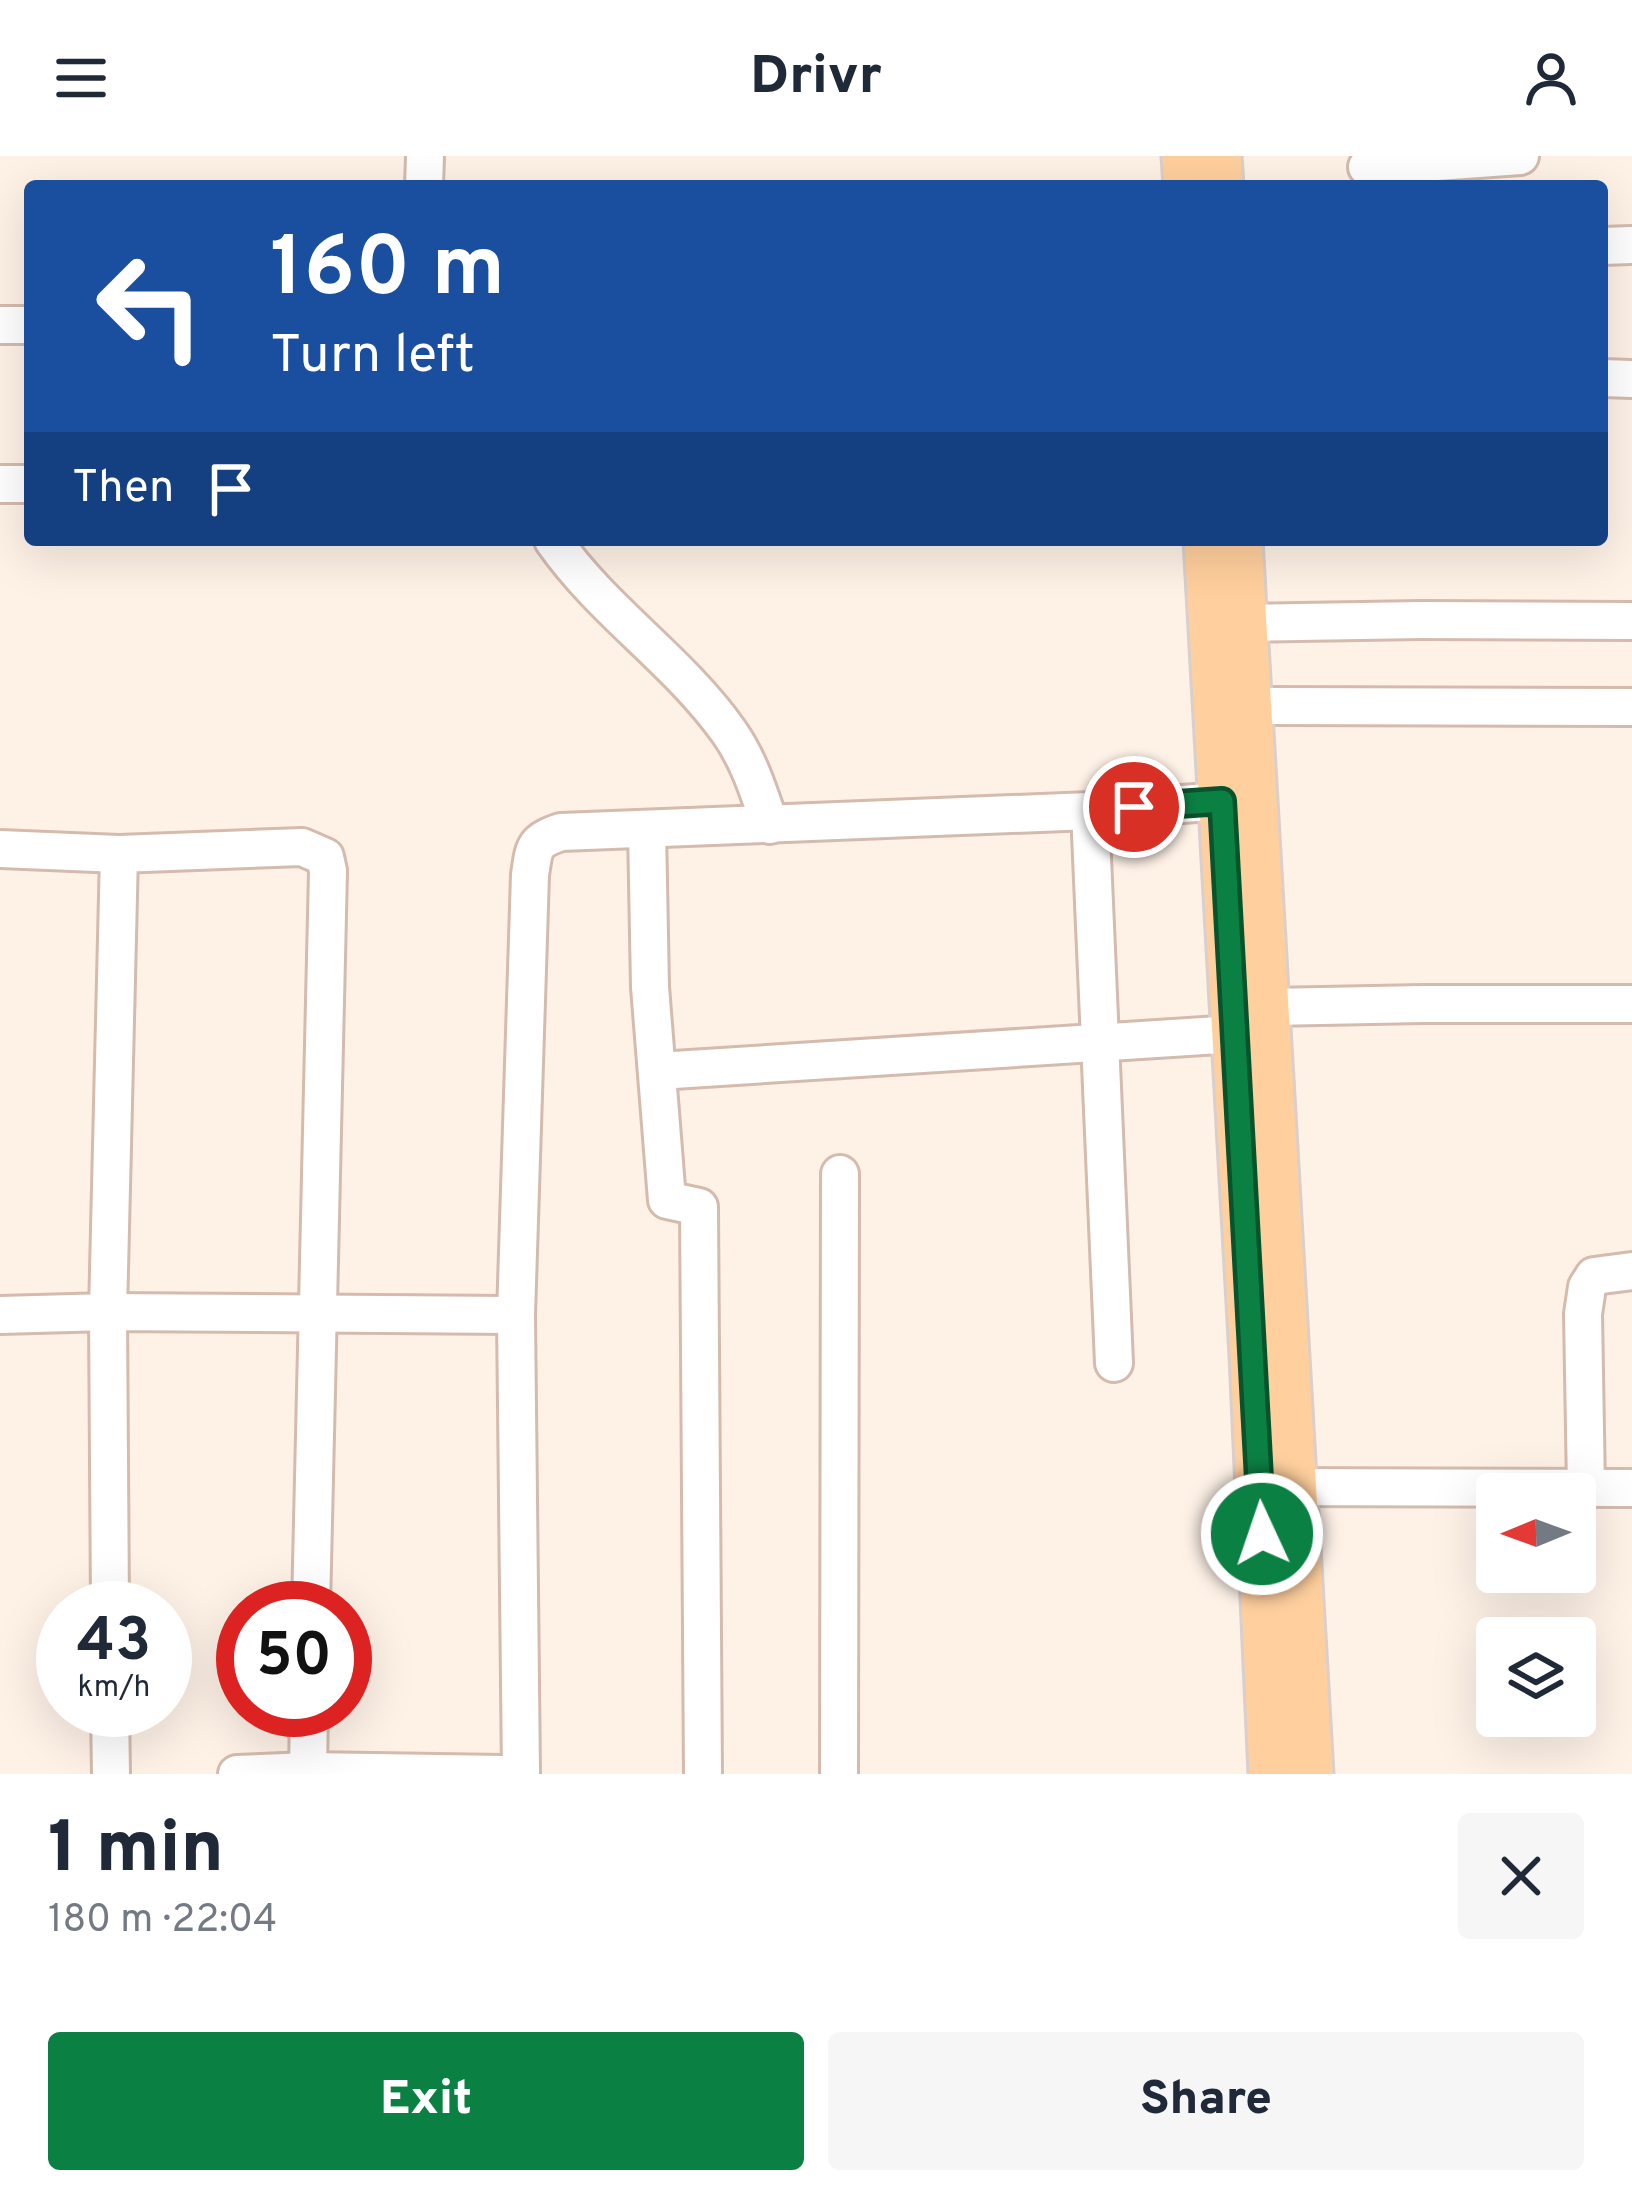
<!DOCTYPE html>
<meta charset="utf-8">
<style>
:root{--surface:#fff;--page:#f6f6f7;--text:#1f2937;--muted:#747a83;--accent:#0b8043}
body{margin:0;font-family:Overpass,sans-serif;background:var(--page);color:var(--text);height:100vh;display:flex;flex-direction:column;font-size:45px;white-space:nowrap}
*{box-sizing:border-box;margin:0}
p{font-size:39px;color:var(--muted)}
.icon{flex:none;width:66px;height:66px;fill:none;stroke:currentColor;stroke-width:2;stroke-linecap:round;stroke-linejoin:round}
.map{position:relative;height:1618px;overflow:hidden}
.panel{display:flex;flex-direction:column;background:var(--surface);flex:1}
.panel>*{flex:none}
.hud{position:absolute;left:24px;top:24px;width:1584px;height:366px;border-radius:12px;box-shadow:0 12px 48px #0002;background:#1a4fa0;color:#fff;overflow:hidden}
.needle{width:78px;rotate:269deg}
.tools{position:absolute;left:1476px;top:1317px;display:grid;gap:24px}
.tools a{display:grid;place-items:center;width:120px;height:120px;border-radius:12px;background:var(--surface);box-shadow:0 12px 48px #0002;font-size:60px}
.speed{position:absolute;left:36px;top:1425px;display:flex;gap:24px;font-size:60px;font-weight:700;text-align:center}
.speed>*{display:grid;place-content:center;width:156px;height:156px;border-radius:50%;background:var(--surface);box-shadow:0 12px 48px #0002;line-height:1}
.speed small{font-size:30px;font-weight:400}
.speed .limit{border:18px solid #d22;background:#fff;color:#111}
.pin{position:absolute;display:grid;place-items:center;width:102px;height:102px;color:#fff;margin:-51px;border:6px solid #fff;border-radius:50%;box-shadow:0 3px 12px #0007}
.me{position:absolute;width:132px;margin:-66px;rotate:357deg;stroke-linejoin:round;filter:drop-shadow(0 0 9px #0008)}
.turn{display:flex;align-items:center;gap:42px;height:252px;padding:0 48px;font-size:54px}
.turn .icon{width:156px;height:156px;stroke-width:2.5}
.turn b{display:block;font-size:84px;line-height:102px}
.then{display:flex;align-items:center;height:114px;padding:0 48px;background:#0003;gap:24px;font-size:45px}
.round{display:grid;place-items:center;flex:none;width:126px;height:126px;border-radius:12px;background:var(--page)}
.overview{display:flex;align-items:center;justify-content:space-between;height:204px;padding:0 48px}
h1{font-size:72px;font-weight:800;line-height:90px}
.button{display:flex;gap:24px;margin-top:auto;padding:24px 48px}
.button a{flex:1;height:138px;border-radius:12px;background:var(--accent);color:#fff;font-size:48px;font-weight:800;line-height:138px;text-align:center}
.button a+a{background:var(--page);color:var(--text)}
header{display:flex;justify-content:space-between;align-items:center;height:156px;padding:0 48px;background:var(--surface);font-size:54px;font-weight:800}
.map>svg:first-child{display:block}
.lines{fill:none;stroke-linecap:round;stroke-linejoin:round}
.minor-casing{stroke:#d4bbae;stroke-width:42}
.major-casing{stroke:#dacfcc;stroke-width:51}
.minor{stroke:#fff;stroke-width:36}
.major{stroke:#ffcf9d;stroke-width:45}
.route-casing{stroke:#07532c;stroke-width:30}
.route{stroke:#0b8043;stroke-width:21}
</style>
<header><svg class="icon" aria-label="menu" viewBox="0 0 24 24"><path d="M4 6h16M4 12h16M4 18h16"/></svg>Drivr<svg class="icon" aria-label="person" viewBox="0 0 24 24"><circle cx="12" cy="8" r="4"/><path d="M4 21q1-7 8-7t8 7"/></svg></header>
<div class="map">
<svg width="1632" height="1618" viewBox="0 0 1632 1618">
<rect width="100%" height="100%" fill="#fef2e7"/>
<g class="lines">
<defs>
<g id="minor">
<path d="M1367 11 1520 0"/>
<path d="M424 30 425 0"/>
<path d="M1602 90 1632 89"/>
<path d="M0 169H30"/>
<path d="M1602 222 1632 223"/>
<path d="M0 328H30"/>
<path d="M553 384C603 456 679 505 729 576 749 604 759 637 770 669"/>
<path d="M1244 467 1421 464 1632 465"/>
<path d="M1249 550 1632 551"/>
<path d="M1090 655 1114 1207"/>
<path d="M647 673 650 831 667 1044 699 1051 703 1618"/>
<path d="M0 693 119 698 302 691 325 701 328 715 311 1452"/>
<path d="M1266 851 1423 848H1632"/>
<path d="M658 915 1235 878"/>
<path d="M0 1159 108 1156 516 1159"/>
<path d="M1270 1331 1632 1332"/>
<path d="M1586 1332 1583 1158 1587 1131 1594 1120 1632 1115"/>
<path d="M110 1452 108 1156 119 698"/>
<path d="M110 1554 111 1618"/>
<path d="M308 1615 309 1554"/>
<path d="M237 1618 308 1615 504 1618"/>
<path d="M521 1618 516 1159 530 719C534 692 533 685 561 676L1090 655 1222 645"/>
<path d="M839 1618 840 1018"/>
</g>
<g id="major">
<path d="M1185 0 1187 30"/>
<path d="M1218 0 1220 30"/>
<path d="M1207 384 1253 1200 1272 1618"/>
<path d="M1239 384 1310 1618"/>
</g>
</defs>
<use href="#minor" class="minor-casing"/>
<use href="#major" class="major-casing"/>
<use href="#minor" class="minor"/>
<use href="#major" class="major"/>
</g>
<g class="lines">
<defs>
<path id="route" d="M1134 651 1222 645 1262 1378"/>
</defs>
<use href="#route" class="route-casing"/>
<use href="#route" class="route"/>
</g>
</svg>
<div class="tools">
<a><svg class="needle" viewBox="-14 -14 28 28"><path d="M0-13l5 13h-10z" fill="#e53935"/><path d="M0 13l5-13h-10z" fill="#747a83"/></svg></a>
<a><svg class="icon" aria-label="layers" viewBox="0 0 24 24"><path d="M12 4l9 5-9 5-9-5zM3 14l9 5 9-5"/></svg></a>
</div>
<div class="speed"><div>43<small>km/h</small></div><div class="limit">50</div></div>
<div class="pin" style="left:1134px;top:651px;background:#d93025"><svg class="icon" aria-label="arrive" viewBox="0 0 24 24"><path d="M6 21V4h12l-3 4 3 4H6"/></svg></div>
<svg class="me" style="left:1262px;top:1378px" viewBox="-20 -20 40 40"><circle r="17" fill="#0b8043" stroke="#fff" stroke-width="3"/><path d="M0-11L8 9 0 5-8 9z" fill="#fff"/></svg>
<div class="hud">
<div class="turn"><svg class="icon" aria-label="left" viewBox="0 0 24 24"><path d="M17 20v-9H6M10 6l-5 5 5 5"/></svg><div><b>160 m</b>Turn left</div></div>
<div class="then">Then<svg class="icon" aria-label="arrive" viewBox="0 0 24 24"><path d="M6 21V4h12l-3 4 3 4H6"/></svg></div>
</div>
</div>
<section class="panel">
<div class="overview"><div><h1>1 min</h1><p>180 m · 22:04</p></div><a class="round"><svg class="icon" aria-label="close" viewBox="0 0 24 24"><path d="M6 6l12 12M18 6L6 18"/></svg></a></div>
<div class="button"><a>Exit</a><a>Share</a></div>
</section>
